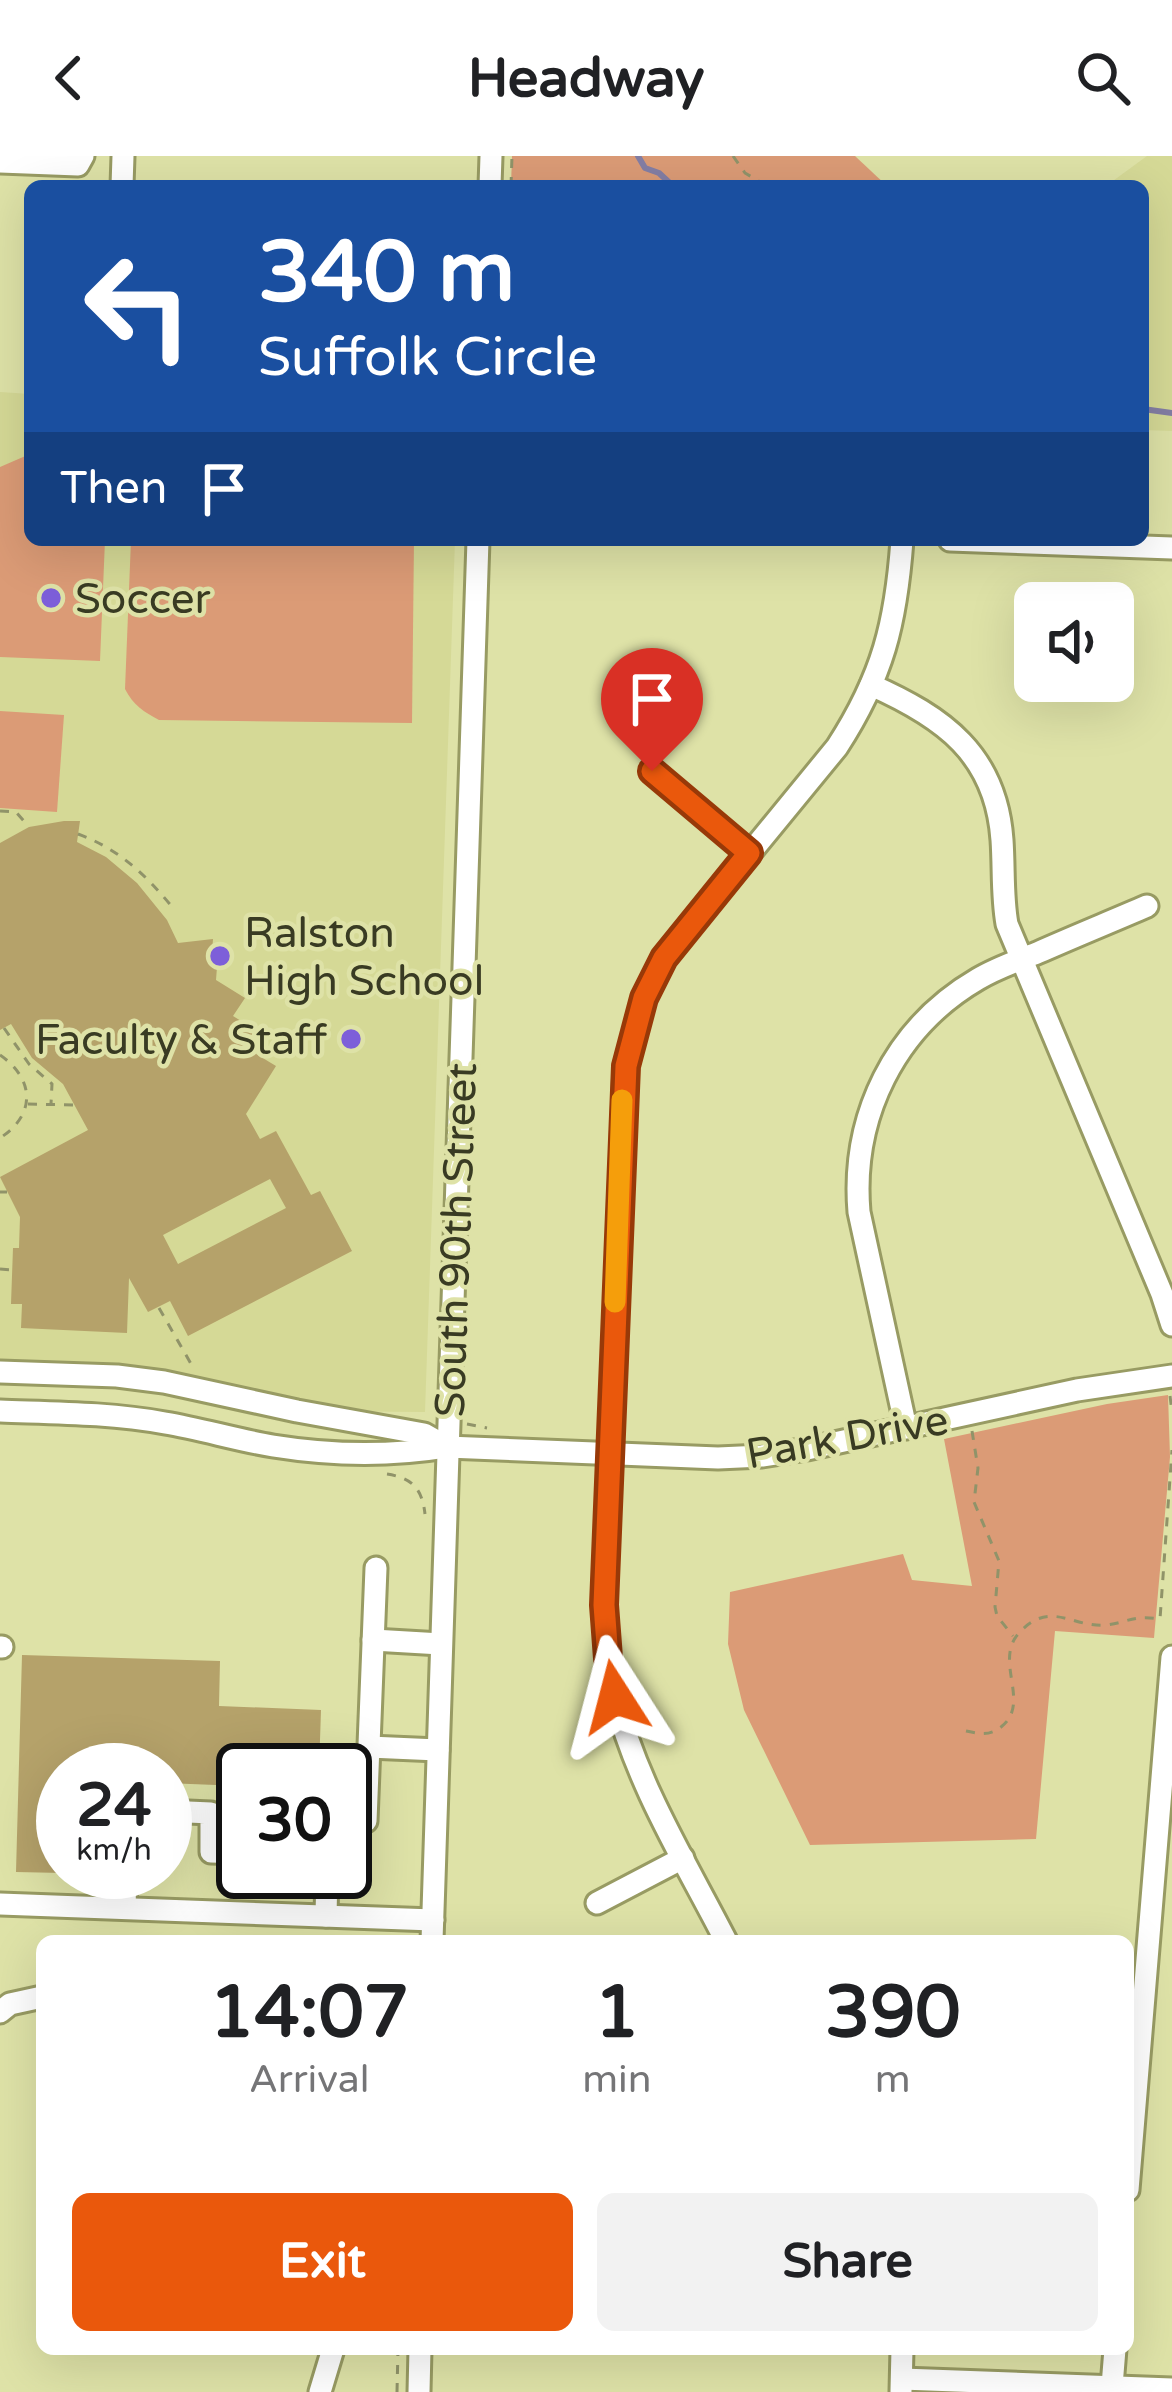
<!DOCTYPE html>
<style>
:root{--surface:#fff;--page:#f2f2f2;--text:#202124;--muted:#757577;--accent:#ea580c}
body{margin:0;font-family:"Varela Round",sans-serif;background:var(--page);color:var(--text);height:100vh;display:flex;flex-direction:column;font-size:45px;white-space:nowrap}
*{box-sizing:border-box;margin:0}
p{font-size:39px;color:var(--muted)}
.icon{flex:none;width:66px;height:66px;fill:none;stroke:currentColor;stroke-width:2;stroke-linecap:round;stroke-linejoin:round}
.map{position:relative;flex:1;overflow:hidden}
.side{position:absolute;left:36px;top:1779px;width:1098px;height:420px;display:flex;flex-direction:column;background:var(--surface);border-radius:18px;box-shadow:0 12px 48px #0002}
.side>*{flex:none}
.top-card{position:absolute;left:24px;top:24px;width:1125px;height:366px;border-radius:18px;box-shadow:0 12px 48px #0002;background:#1a4fa0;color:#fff;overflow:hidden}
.controls{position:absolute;left:1014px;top:426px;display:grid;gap:24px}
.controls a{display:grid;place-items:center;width:120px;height:120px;border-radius:18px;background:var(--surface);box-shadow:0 12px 48px #0002;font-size:60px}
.speed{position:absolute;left:36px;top:1587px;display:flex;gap:24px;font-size:60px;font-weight:700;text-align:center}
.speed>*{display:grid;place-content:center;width:156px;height:156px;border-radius:50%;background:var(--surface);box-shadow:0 12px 48px #0002;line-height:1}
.speed small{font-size:30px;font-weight:400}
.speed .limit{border:6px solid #111;border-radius:18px;background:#fff;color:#111}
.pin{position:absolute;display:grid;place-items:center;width:102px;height:102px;color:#fff;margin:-123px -51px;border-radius:50% 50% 50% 0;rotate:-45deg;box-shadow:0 0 12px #0007}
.pin .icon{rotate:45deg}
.me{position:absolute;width:132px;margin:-66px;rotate:351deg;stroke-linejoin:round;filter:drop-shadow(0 0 9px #0008)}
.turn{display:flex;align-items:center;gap:42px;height:252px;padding:0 36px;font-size:54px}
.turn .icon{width:156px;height:156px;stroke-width:2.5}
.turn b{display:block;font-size:84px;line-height:102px}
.then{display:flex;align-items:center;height:114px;padding:0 36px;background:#0003;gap:24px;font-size:45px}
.eta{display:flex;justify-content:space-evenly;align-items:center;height:204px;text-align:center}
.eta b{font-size:72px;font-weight:800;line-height:84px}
.primary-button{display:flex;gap:24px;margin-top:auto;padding:24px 36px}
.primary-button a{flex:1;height:138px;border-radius:18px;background:var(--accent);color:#fff;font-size:48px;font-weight:800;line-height:138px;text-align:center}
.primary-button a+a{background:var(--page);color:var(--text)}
header{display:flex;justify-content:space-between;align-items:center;height:156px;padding:0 36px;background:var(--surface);font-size:54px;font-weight:800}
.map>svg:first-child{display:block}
.built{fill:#d5d996}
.green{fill:#db9b76}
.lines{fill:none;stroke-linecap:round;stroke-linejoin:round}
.stream{stroke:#847ea4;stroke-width:6}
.building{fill:#b5a26a;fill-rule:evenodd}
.minor-casing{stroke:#989b63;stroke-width:27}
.path{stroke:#909369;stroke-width:3;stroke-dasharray:9 9;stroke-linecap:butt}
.minor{stroke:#fff;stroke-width:21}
.route-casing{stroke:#983908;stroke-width:30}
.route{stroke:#ea580c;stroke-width:21}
.slow{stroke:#f59e0b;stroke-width:21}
.poi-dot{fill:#7d5fd9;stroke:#dee2a7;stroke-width:4.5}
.labels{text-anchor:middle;stroke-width:9;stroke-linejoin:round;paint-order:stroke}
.poi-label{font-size:42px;fill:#393b23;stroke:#dee2a7;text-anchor:start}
.street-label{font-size:42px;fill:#393b23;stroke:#dee2a7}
</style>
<header><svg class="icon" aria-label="back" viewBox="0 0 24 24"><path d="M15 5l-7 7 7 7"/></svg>Headway<svg class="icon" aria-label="search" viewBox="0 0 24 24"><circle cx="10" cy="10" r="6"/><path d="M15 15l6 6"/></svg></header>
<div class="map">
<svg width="1172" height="2236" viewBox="0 0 1172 2236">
<rect width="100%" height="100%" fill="#dee2a7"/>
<g class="built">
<path d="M1147 0H1172V275L1143 274V30H1106Z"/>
<path d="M0 236 30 238V384H455L425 1256 297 1255 117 1220 0 1216Z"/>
</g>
<g class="green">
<path d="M512 0H855L887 30H511Z"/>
<path d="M30 298V384H105L100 505 0 501V311Z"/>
<path d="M131 384H414L412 567 159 564C144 556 133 549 125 533Z"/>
<path d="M0 555 64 559 57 656 0 652Z"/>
<path d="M1168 1239 1170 1301 1154 1482 1055 1475 1036 1683 810 1689 744 1554 728 1488 730 1436 903 1398 912 1424 972 1430 944 1283 1107 1248Z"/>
</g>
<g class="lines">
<g class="stream">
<path d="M638 0 645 12 659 17 673 30"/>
<path d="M1143 253 1172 257"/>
</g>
</g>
<g class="building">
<path d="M64 665H80L77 686 106 701 137 727 167 764 178 787 213 783 211 810 217 811 216 824 245 842 233 860 259 876 248 893 276 910 246 958 260 983 276 975 311 1039 320 1035 352 1095 188 1180 170 1145 148 1156 129 1122 127 1177 21 1172 22 1148H11L13 1092H19L20 1061 0 1021 88 974 63 928 32 902 11 868 0 874V687L29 671ZM270 1023 286 1052 178 1108 163 1079Z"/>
<path d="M22 1499 220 1505 219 1550 321 1554 319 1614H243V1648H222L216 1643V1629L165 1627V1614H63V1717L16 1716Z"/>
</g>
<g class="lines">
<defs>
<g id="minor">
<path d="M0 6 78 9 83 0"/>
<path d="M122 30 123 0"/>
<path d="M490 30 491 0"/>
<path d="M950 384 1172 392"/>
<path d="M871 529C943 561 996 598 1002 684 1004 713 1002 740 1007 768L1162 1138 1172 1169"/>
<path d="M652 615 749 697"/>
<path d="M0 1216 117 1220 164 1226 297 1255 424 1278 447 1291"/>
<path d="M0 1255C55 1257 111 1257 165 1267 201 1273 237 1284 273 1290 329 1299 391 1300 447 1291L718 1302 762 1300 807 1293 1077 1234 1172 1220"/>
<path d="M906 1272 859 1056C851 961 894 872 978 823 996 812 1017 805 1037 797 1073 781 1110 766 1147 750"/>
<path d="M373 1484 441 1488"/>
<path d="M0 1491H2"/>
<path d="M369 1591 438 1594"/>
<path d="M165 1655 211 1657V1696L243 1697"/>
<path d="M366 1665 376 1412"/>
<path d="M597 1747 683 1702"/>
<path d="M0 1748 433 1764"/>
<path d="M125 1752 126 1716"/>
<path d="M326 1760 327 1716"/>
<path d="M432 1785 478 384"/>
<path d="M726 1785C686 1707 636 1627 615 1541 608 1511 606 1480 604 1449L625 910 644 842 664 802 837 591C883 520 896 467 902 384"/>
<path d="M0 1856 10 1848 42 1841"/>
<path d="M1128 2034 1172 1501"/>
<path d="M902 2223 1172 2233"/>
<path d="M1112 2230 1115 2193"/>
<path d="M901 2235 902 2193"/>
<path d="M320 2236 333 2193"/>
<path d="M419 2236 420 2193"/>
</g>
</defs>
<use href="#minor" class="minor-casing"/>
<g class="path">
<path d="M733 0 745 17 767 30"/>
<path d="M511 30 512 0"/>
<path d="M0 655 16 656 29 671"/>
<path d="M78 678C119 693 146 719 173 752"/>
<path d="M4 872 29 908 52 928 51 948"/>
<path d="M0 899C35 923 36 959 0 982"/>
<path d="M28 948 74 949"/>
<path d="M0 1036H7"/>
<path d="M0 1113 13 1114"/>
<path d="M159 1152 194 1213"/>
<path d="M1170 1240 1172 1256"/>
<path d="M467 1268 487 1272"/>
<path d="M972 1275 978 1312 974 1346 999 1405 995 1451 997 1460 1013 1480"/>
<path d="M387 1318C412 1322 422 1332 425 1358"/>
<path d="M966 1575C980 1578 989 1580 1001 1571 1032 1547 993 1505 1019 1477 1050 1443 1072 1472 1106 1469 1129 1466 1133 1459 1160 1463L1172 1294"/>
<path d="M397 2236 398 2193"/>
</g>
<use href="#minor" class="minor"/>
</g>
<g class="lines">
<defs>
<path id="route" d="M615 1541 608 1502 604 1449 626 910 644 842 664 802 749 697 652 615"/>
</defs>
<use href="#route" class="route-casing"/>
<use href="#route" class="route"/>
<path class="slow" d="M615 1146 622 944"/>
</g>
<g class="poi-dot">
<circle cx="51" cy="442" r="12"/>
<circle cx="220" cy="800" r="12"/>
<circle cx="351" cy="883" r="12"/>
</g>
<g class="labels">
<g class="poi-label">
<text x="75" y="457">Soccer</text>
<text x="244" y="791">Ralston<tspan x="244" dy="48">High School</tspan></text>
<text x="327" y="898" text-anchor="end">Faculty &amp; Staff</text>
</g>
<g class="street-label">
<text transform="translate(455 1084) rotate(-88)" y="15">South 90th Street</text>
<text transform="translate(847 1280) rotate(-10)" y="15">Park Drive</text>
</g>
</g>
</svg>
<div class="controls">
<a><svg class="icon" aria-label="sound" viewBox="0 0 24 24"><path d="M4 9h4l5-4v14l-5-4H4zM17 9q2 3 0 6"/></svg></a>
</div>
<div class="speed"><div>24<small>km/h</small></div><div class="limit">30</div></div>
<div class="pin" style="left:652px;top:615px;background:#d93025"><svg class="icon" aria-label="arrive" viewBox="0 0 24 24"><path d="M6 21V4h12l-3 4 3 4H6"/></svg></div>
<svg class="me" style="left:615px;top:1541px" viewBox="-20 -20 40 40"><path d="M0-17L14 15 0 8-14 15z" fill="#ea580c" stroke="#fff" stroke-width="4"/></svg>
<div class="top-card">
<div class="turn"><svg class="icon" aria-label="left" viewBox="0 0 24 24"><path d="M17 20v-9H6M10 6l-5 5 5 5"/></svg><div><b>340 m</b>Suffolk Circle</div></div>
<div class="then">Then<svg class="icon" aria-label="arrive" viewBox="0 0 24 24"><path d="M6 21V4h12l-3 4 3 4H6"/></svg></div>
</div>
<section class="side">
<div class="eta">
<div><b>14:07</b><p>Arrival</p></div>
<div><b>1</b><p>min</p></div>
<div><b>390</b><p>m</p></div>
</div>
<div class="primary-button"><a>Exit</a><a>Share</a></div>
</section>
</div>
